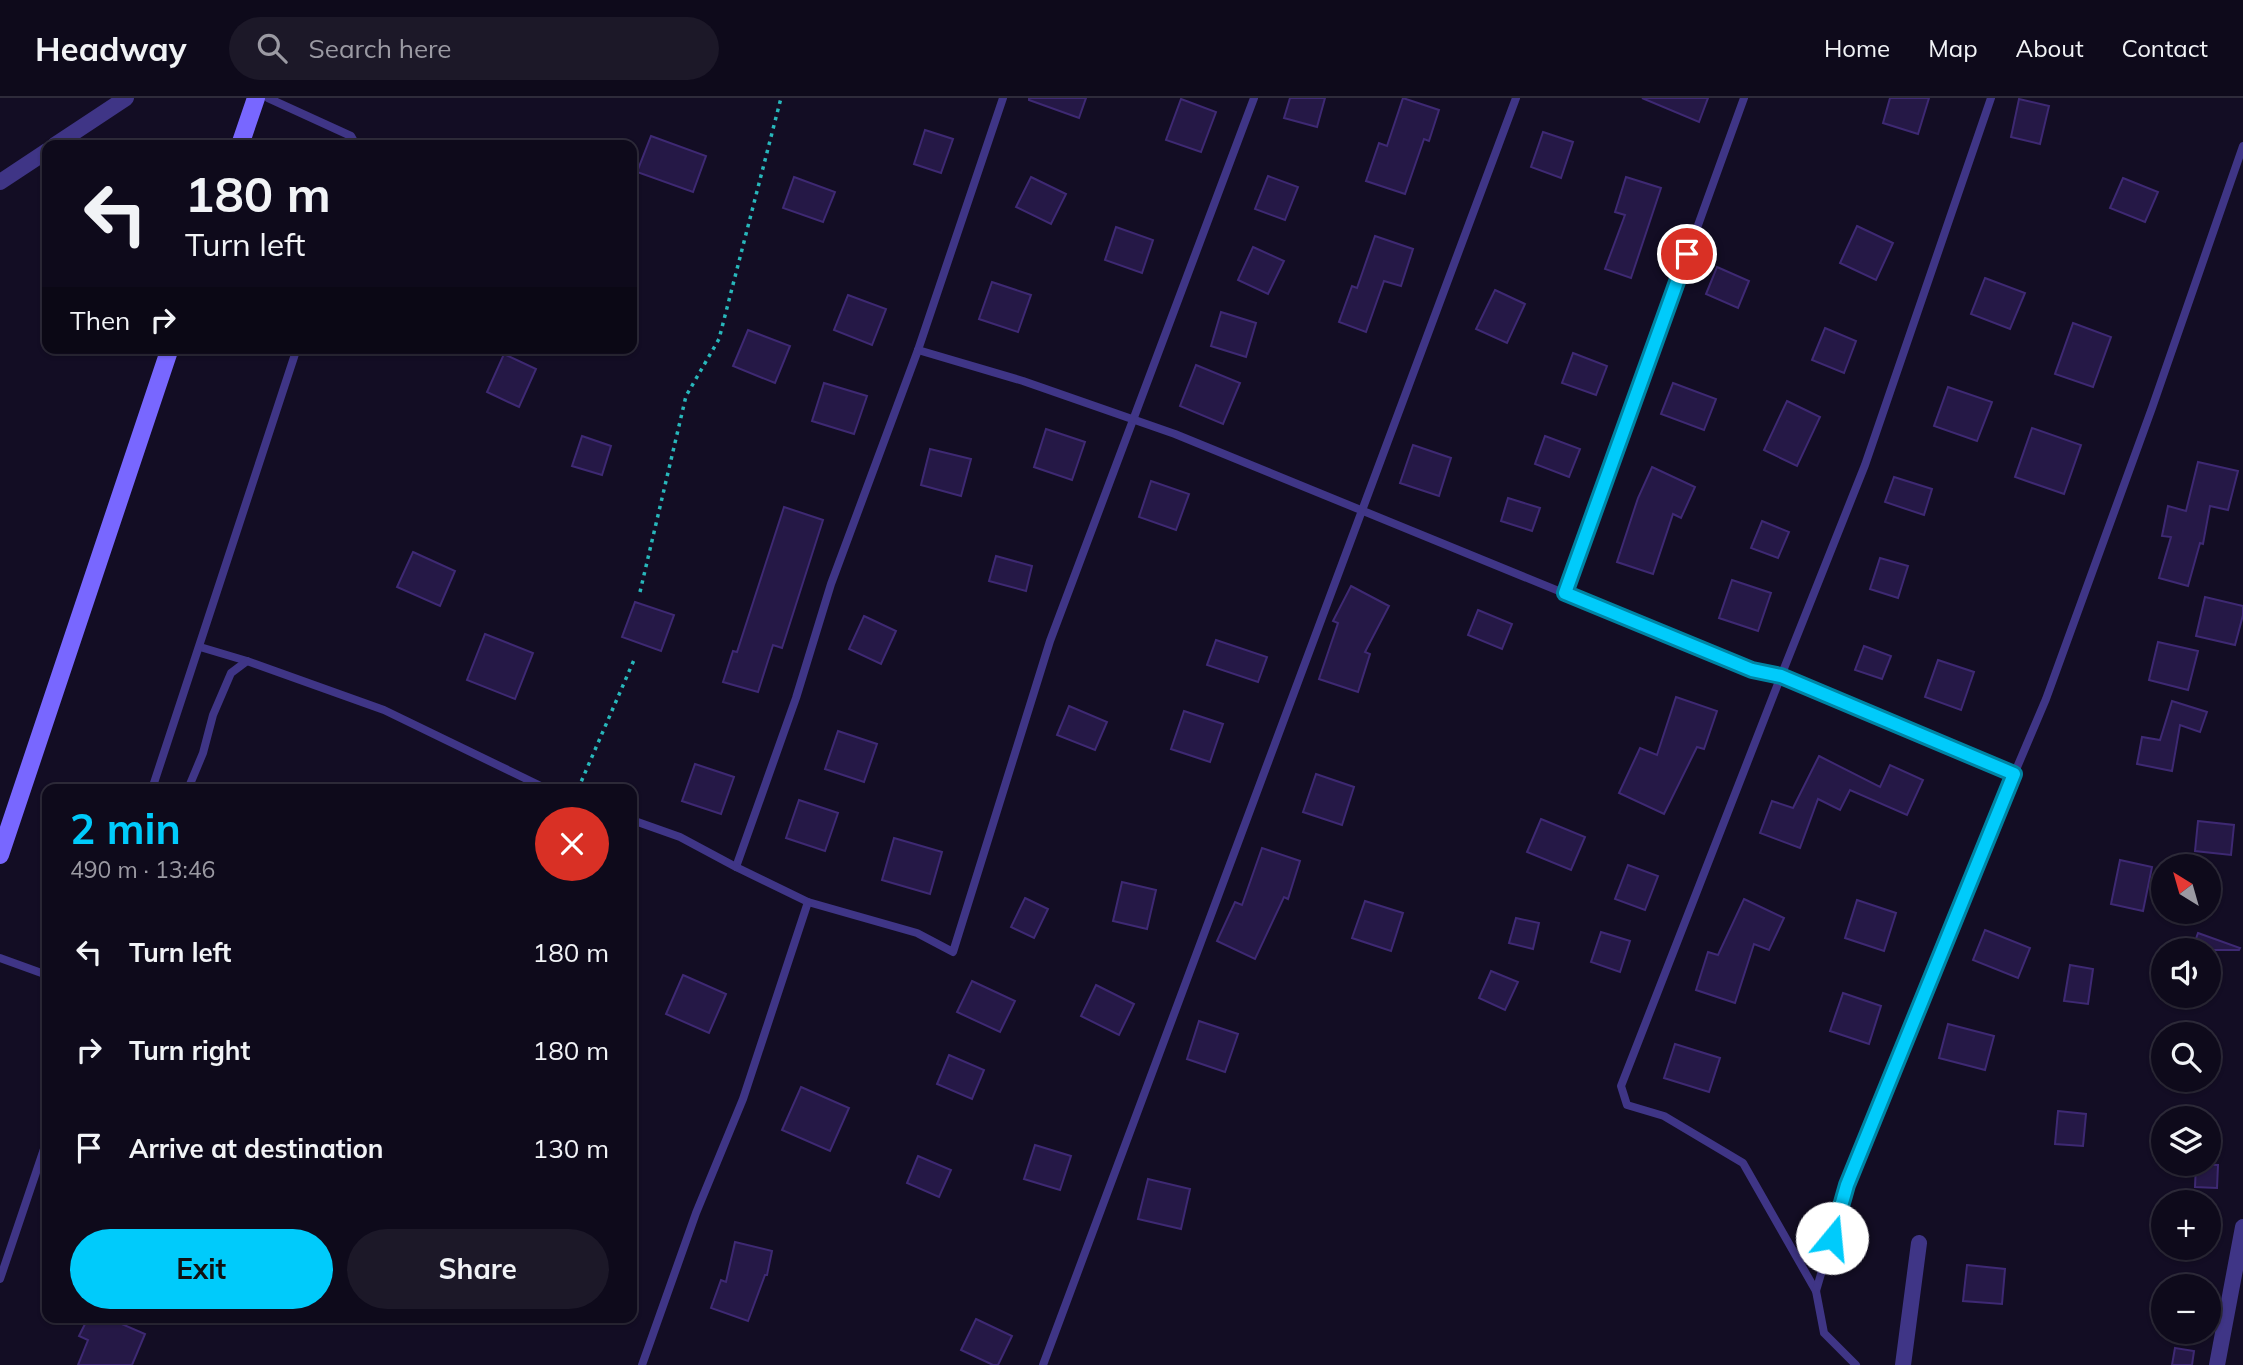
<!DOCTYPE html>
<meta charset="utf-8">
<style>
:root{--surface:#0e0a1b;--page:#1c1828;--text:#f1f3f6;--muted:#9b9aa3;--line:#2e2b3a;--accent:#00cbfb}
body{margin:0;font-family:Mulish,sans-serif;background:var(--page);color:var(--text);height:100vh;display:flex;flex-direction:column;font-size:26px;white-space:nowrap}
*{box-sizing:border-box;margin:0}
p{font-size:23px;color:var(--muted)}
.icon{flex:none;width:38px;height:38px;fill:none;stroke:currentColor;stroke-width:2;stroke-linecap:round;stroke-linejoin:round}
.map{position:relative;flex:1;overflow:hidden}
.details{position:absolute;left:42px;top:686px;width:595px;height:539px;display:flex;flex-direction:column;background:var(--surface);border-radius:14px;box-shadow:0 2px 5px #0004,0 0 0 2px var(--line)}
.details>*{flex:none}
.guide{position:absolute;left:42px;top:42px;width:595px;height:214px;border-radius:14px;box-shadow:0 2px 5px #0004,0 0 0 2px var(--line);background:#0e0a1b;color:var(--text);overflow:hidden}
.needle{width:46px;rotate:323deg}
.fabs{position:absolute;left:2151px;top:756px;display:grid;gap:14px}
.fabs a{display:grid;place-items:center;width:70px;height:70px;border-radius:50%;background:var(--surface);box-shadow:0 2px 5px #0004,0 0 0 2px var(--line);font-size:35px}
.pin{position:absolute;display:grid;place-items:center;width:60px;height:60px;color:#fff;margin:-30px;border:4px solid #fff;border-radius:50%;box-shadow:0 2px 7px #0007}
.me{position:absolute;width:77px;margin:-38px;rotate:17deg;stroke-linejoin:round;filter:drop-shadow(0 0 5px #0008)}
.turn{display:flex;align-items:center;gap:24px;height:147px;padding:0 28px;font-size:32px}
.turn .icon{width:91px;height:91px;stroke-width:2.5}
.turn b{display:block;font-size:49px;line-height:60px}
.then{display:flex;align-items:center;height:66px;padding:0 28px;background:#0003;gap:14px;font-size:26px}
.round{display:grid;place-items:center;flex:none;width:74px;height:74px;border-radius:37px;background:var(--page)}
.headline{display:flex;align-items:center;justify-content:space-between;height:119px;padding:0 28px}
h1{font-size:42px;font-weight:700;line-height:52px;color:var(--accent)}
.primary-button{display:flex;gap:14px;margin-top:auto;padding:14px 28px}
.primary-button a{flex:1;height:80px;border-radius:42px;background:var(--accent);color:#111;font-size:28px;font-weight:700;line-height:80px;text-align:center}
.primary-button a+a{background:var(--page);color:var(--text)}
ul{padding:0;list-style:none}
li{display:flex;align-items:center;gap:21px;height:98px;padding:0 28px}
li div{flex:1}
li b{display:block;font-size:26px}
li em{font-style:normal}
header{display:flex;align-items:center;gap:42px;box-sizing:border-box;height:98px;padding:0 35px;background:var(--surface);border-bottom:2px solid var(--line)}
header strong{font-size:33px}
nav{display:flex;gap:38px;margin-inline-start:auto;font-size:24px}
.search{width:490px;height:63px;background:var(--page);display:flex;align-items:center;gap:18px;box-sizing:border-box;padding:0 24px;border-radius:38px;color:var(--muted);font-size:26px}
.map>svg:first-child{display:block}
.building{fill:#251846;stroke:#3e2973;stroke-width:2}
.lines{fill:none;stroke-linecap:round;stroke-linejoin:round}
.path{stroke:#28b7bb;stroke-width:3.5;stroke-dasharray:3.5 5;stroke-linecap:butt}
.lane{stroke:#3f3586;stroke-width:8}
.street{stroke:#3f3586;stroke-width:16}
.secondary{stroke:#7867ff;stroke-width:18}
.route-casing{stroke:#0084a3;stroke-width:18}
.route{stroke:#00cbfb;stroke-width:12}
</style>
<header>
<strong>Headway</strong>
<div class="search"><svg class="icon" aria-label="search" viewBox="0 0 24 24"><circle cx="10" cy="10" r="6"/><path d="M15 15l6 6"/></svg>Search here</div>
<nav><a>Home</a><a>Map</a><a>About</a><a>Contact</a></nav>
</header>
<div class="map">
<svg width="2243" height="1267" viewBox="0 0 2243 1267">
<rect width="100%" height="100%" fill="#130d24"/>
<g class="building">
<path d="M1029 0H1086L1079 20 1029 2Z"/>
<path d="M1290 0H1325L1317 29 1284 20Z"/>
<path d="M1403 0 1439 12 1429 43 1424 41 1405 96 1366 83 1379 45 1387 48Z"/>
<path d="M1642 0H1708L1699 24Z"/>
<path d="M1890 0H1929L1918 36 1883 25Z"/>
<path d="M1181 1 1216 14 1201 54 1166 42Z"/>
<path d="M2019 1 2049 8 2040 46 2011 39Z"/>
<path d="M925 32 953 41 941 75 914 66Z"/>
<path d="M1543 34 1573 44 1561 80 1531 69Z"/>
<path d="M651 38 706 58 693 94 637 74Z"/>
<path d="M1268 78 1298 89 1285 122 1255 111Z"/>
<path d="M794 79 835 94 823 124 783 110Z"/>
<path d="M1031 79 1066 96 1051 126 1016 109Z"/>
<path d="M1626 79 1661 90 1631 180 1605 171 1625 117 1615 114Z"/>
<path d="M2123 80 2158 94 2145 124 2110 110Z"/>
<path d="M1857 128 1893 145 1876 182 1840 165Z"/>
<path d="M1116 129 1153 142 1142 175 1105 162Z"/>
<path d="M1375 138 1413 151 1401 188 1384 183 1366 234 1339 224 1352 188 1357 190Z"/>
<path d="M1253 149 1284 163 1268 196 1238 182Z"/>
<path d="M1717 169 1749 183 1738 210 1706 196Z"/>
<path d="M1985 180 2025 195 2010 231 1971 216Z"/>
<path d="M992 184 1031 197 1018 234 979 221Z"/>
<path d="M1495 192 1525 206 1507 245 1476 231Z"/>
<path d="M848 197 886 211 872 247 834 232Z"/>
<path d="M1221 214 1256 225 1246 259 1211 248Z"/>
<path d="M2073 225 2111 239 2093 289 2055 276Z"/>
<path d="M1825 230 1856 243 1844 275 1812 262Z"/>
<path d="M748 232 790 248 775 285 733 268Z"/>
<path d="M1573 255 1607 268 1596 297 1562 285Z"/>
<path d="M504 256 536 271 519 309 487 294Z"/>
<path d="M1196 267 1240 285 1223 326 1180 308Z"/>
<path d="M824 285 867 298 854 336 812 323Z"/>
<path d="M1673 285 1716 301 1704 332 1661 316Z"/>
<path d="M1948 289 1992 304 1977 343 1934 328Z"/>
<path d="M1787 303 1820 319 1797 368 1764 352Z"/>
<path d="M2032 330 2081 347 2064 396 2015 379Z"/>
<path d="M1046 331 1085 344 1072 382 1034 369Z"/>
<path d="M582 338 611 348 602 377 572 368Z"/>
<path d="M1545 338 1580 351 1569 379 1535 366Z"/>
<path d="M1413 347 1451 360 1439 398 1400 385Z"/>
<path d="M930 351 971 361 961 398 921 387Z"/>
<path d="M2198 364 2238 373 2228 412 2210 408 2203 446 2200 445 2188 488 2159 480 2171 439 2162 438 2168 408 2186 413Z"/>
<path d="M1652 369 1695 389 1681 420 1673 416 1653 476 1617 464 1638 400Z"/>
<path d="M1894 379 1932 391 1924 417 1885 404Z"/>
<path d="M1151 383 1189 396 1176 432 1139 419Z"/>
<path d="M1508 400 1540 410 1532 433 1501 423Z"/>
<path d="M784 409 823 422 782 550 773 547 758 594 723 584 733 553 737 554Z"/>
<path d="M1762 423 1789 434 1778 460 1751 450Z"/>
<path d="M413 454 455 473 440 508 397 489Z"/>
<path d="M996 458 1032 468 1026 493 989 483Z"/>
<path d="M1880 460 1908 468 1898 500 1870 491Z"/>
<path d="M1732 482 1771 495 1758 533 1719 520Z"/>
<path d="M1351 488 1389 508 1365 554 1370 556 1358 594 1319 581 1338 525 1333 523Z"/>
<path d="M2205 499 2243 508V517L2235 547 2196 538Z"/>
<path d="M635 504 674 517 661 553 622 539Z"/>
<path d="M1478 512 1512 526 1502 551 1468 537Z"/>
<path d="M864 518 896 533 881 566 849 551Z"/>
<path d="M485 536 533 555 515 601 467 582Z"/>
<path d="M1216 542 1267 559 1258 584 1207 567Z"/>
<path d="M2158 544 2198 553 2188 592 2149 582Z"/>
<path d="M1864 548 1891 558 1882 581 1855 572Z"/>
<path d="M1938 562 1974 574 1961 612 1925 599Z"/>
<path d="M1676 599 1717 613 1704 651 1697 649 1664 716 1619 695 1640 650 1657 657Z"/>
<path d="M2172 603 2207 614 2200 634 2180 627 2172 673 2137 666 2142 639 2160 642Z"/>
<path d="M1069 608 1107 624 1095 652 1057 637Z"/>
<path d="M1184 613 1223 626 1210 664 1171 651Z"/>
<path d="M838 633 877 646 864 684 825 671Z"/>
<path d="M1819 658 1880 689 1890 667 1923 682 1907 717 1850 692 1840 712 1818 701 1800 750 1760 735 1772 703 1793 710Z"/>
<path d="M695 666 734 679 721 716 682 703Z"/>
<path d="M1316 676 1354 689 1342 727 1303 714Z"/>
<path d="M799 702 838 715 825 753 786 740Z"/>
<path d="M1541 721 1585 739 1571 772 1527 754Z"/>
<path d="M2198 723 2234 727 2231 757 2195 753Z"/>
<path d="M894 740 942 754 930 796 882 782Z"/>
<path d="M1262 750 1300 763 1288 801 1284 799 1255 861 1217 843 1235 804 1242 807Z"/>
<path d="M2120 762 2152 769 2143 813 2111 806Z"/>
<path d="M1628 767 1658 778 1645 812 1615 801Z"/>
<path d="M1122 784 1156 792 1147 831 1113 823Z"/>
<path d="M1025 800 1048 811 1034 840 1011 829Z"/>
<path d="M1744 801 1784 820 1769 852 1754 846 1735 905 1696 892 1708 854 1718 857Z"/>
<path d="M1857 802 1896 815 1884 853 1845 840Z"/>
<path d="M1365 803 1403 815 1391 853 1352 840Z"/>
<path d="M1516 820 1539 825 1533 851 1509 845Z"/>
<path d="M1985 832 2030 850 2018 880 1973 862Z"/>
<path d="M1601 834 1630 843 1620 874 1591 864Z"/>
<path d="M2198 835 2240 850 2239 852H2192Z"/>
<path d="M2070 867 2093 871 2088 906 2064 903Z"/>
<path d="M1491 873 1518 884 1505 912 1479 900Z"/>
<path d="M683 877 726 896 709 935 666 916Z"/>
<path d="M972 883 1015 903 1000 934 957 914Z"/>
<path d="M1096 887 1134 906 1119 937 1081 918Z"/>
<path d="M1843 895 1881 908 1869 946 1830 933Z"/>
<path d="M1199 923 1238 936 1225 974 1187 961Z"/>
<path d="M1948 926 1994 938 1985 972 1939 960Z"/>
<path d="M1675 946 1720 960 1709 994 1664 980Z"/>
<path d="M949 957 984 972 972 1001 937 986Z"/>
<path d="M801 989 849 1010 830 1053 782 1032Z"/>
<path d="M2058 1013 2086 1016 2083 1048 2055 1046Z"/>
<path d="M1035 1047 1071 1058 1060 1092 1024 1081Z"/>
<path d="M918 1058 951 1072 939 1099 907 1085Z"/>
<path d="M2196 1066 2218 1067 2217 1090 2195 1089Z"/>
<path d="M1148 1081 1190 1091 1181 1131 1138 1121Z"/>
<path d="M735 1144 772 1153 767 1177H765L748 1223 711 1210 721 1182 726 1184Z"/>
<path d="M1967 1167 2005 1171 2002 1206 1963 1203Z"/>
<path d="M88 1220H108L145 1236 132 1267H78L88 1242 79 1238Z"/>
<path d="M976 1221 1012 1238 998 1267H993L961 1252Z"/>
<path d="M2175 1250 2194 1253 2192 1267H2172Z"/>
</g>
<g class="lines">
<g class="path">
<path d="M640 494 686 298 719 241 781 0"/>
<path d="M578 691 634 562"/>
</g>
<g class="lane">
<path d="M268 0 351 38 356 47"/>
<path d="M1003 0 918 252 831 486 796 600 736 769 808 804 917 835 953 854 1050 543 1254 0"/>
<path d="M918 252 1023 283 1175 336 1752 572 1781 578 1865 367 1991 0"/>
<path d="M1565 495 1744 0"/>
<path d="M200 549 247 563"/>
<path d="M152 691 297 250"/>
<path d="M188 691 203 655 213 617 231 575 247 563 384 612 547 691"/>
<path d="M632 722 680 739 736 769"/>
<path d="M0 860 47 877"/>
<path d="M0 1181 47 1042"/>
<path d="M1816 1193 1743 1065 1664 1018 1627 1007 1621 988 1781 578 2014 676"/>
<path d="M642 1267 696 1115 743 1001 808 804"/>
<path d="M1043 1267 1516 0"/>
<path d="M1856 1267 1824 1235 1816 1193 1847 1087 1976 766 2046 601 2152 310 2243 48"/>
</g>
<g class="street">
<path d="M55 47 126 0"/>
<path d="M0 84 47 53"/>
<path d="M1903 1267 1919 1145"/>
<path d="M2217 1267 2243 1129"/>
</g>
<g class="secondary">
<path d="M240 47 256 0"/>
<path d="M0 757 170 250"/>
</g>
</g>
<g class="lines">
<defs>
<path id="route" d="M1687 156 1565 495 1752 572 1781 578 2014 676 1847 1087 1832 1140"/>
</defs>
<use href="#route" class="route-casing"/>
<use href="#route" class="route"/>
</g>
</svg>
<div class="fabs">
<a><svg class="needle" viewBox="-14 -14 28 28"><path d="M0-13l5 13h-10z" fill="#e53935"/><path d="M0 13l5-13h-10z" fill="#9b9aa3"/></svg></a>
<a><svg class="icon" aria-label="sound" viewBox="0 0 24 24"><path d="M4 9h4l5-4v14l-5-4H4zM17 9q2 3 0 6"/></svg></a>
<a><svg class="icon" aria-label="search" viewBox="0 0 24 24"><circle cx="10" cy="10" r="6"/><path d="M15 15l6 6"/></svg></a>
<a><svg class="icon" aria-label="layers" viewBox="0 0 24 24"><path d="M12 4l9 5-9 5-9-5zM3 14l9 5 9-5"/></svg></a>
<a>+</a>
<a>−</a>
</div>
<div class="pin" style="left:1687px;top:156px;background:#d93025"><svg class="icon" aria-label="arrive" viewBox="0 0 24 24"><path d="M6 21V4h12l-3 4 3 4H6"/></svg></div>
<svg class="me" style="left:1832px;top:1140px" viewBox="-20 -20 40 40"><circle r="19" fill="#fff"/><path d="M0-13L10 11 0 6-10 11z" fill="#00cbfb"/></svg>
<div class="guide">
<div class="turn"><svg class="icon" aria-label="left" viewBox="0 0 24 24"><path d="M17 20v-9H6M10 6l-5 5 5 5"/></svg><div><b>180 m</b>Turn left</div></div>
<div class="then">Then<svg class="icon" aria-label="right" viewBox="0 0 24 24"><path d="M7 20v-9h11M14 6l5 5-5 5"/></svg></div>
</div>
<section class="details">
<div class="headline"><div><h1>2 min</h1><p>490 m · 13:46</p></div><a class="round" style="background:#d93025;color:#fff"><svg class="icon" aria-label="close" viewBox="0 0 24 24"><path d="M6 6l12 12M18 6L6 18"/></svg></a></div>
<ul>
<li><svg class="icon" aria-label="left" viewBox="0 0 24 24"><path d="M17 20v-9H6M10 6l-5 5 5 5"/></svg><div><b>Turn left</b></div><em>180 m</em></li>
<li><svg class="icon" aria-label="right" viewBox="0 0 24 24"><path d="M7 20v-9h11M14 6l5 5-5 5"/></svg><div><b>Turn right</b></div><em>180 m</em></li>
<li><svg class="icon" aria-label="arrive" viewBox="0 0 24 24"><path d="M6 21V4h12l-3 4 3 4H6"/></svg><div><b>Arrive at destination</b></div><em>130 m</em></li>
</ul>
<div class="primary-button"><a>Exit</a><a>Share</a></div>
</section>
</div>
